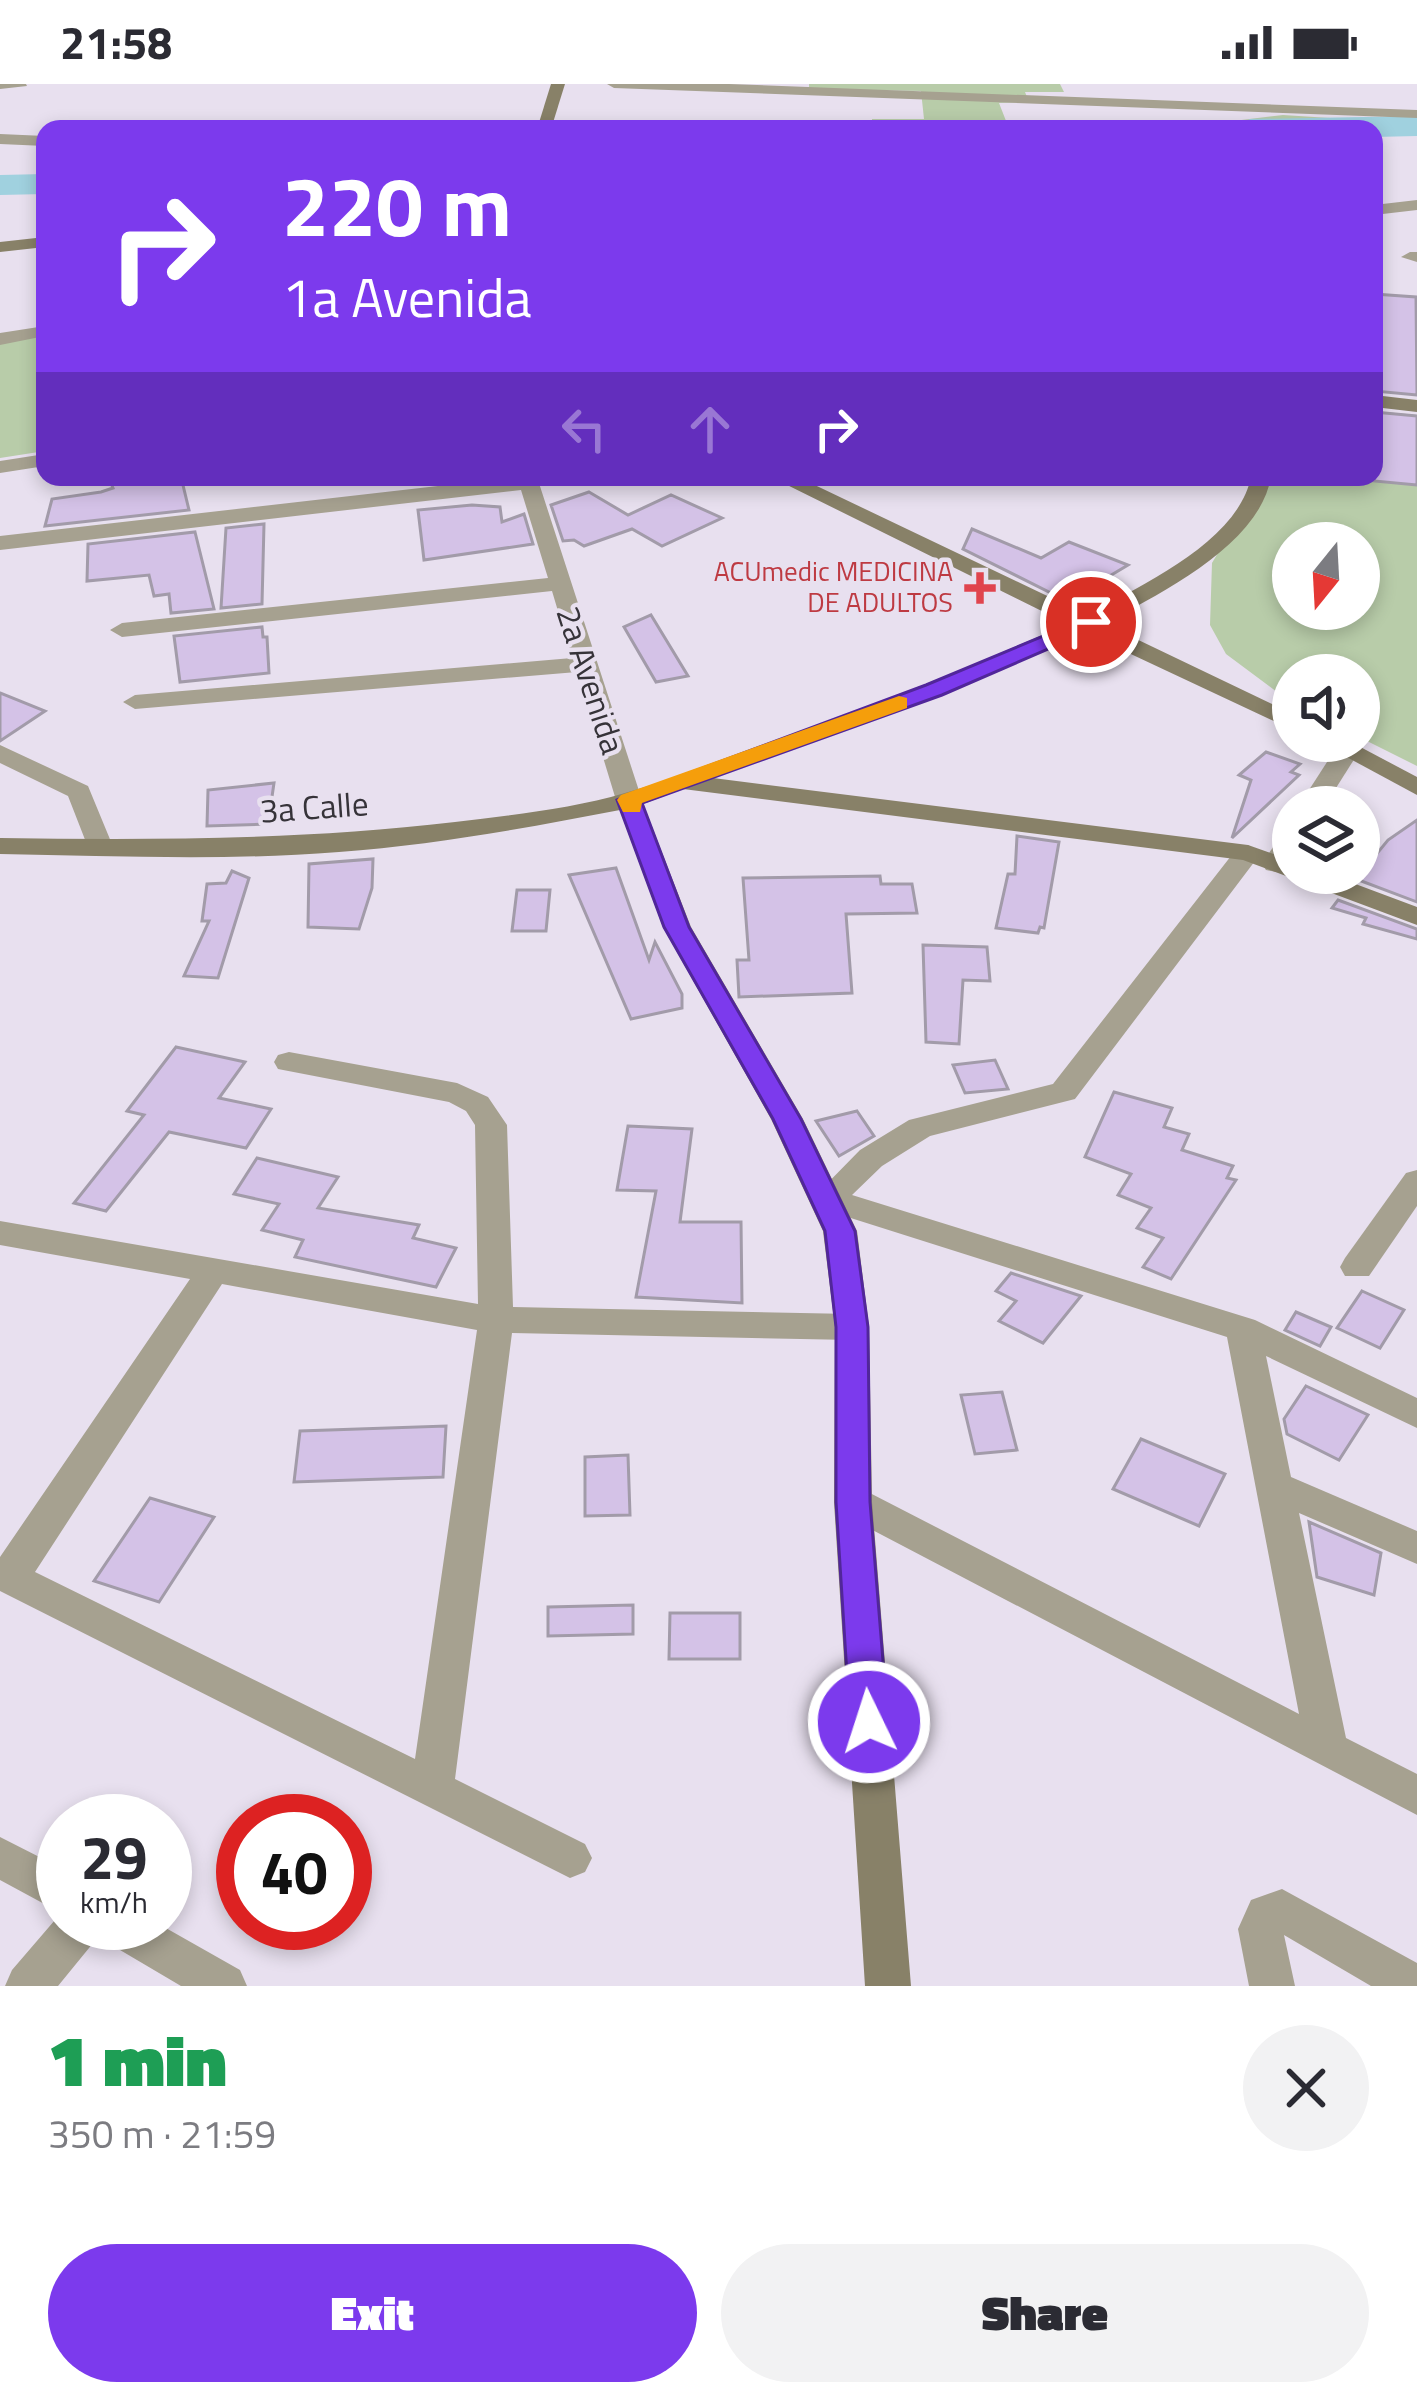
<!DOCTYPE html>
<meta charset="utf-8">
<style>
:root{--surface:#fff;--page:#f2f2f3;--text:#2b2b33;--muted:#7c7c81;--accent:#7c3aed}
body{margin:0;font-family:"Titillium Web",sans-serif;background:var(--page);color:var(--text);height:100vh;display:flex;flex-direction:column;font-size:45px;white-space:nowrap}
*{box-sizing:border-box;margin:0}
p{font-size:39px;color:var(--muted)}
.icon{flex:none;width:66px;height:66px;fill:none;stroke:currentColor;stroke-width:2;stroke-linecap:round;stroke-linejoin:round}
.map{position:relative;height:1902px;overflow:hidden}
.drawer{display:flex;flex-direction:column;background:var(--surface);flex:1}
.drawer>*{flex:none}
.banner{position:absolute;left:36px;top:36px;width:1347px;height:366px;border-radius:24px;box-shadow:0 6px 18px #0003;background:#7c3aed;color:#fff;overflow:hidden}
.needle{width:78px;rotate:198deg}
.fabs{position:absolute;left:1272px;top:438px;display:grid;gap:24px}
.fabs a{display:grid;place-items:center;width:108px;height:108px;border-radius:50%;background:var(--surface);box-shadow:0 6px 18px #0003;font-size:60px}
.speed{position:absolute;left:36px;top:1710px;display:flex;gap:24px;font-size:60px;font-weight:700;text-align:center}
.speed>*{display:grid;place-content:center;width:156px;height:156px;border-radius:50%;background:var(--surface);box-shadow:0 6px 18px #0003;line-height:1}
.speed small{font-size:30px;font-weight:400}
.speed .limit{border:18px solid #d22;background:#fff;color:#111}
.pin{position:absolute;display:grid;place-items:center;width:102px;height:102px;color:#fff;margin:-51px;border:6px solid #fff;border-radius:50%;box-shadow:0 3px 12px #0007}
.me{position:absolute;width:132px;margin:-66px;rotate:356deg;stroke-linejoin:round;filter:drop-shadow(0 0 9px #0008)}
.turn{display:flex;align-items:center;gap:42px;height:252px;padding:0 48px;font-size:54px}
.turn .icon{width:156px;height:156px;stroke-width:2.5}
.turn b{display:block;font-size:84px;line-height:102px}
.lanes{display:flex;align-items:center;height:114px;padding:0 48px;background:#0003;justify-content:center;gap:60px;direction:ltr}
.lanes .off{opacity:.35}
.round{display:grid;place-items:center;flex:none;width:126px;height:126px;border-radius:63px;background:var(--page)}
.overview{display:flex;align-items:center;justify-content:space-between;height:204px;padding:0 48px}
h1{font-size:72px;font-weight:800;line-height:90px;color:#1e9e55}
.cta{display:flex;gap:24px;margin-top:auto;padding:24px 48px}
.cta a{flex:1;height:138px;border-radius:72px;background:var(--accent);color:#fff;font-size:48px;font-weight:800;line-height:138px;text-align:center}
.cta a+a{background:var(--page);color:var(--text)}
.status{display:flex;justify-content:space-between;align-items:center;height:84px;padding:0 60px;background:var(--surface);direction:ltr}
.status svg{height:33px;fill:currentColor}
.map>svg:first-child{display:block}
.green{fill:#b8cca9;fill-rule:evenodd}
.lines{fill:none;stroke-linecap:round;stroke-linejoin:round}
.river{fill:#a0d1df;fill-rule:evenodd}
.building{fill:#d4c2e7;stroke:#a29ba9;stroke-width:3}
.street{fill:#a6a190;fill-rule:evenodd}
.secondary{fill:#888168;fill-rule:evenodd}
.route{fill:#7c3aed;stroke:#51269a;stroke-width:3}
.slow{fill:#f59e0b}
.health-dot{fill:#e0444e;stroke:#e8e0ef;stroke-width:4.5}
.labels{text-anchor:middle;stroke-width:9;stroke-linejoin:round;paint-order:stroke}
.far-health-label{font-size:27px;fill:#be3a42;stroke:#e8e0ef;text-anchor:end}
.street-label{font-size:33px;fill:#363339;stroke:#e8e0ef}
</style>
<div class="status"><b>21:58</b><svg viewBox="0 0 49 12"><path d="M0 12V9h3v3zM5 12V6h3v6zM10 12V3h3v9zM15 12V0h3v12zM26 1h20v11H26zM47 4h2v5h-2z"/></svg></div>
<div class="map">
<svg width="1417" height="1902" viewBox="0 0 1417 1902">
<rect width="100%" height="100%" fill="#e8e0ef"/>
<g class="green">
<path d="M809 0H1060L1064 8H1025L1029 18 999 19 1008 42 1027 45H872V35H924L921 7 809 5Z"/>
<path d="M1283 31 1361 36 1356 45H1140L1135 42 1150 37 1168 45Z"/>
<path d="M45 248V367L0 374V256Z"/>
<path d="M1374 327 1417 331V682L1359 653V591H1293V620L1226 570 1210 541 1212 479 1263 393H1374ZM1293 459H1359V525H1293Z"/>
</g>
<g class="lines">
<g class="river">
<path d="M1417 32V52L1374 53V45H1234L1250 35Z"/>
<path d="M45 90V110L0 111V91Z"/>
</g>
</g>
<g class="building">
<path d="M1374 210 1416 213 1417 311 1374 307Z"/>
<path d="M1374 328 1417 332V401L1374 397Z"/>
<path d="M138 393H181L189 426 45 442 52 415 101 408 113 404 110 397Z"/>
<path d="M589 408 628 431 671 411 722 434 662 462 632 445 584 462 574 456 563 457 551 421Z"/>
<path d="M472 421 500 423 502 438 524 430 533 460 424 476 418 426Z"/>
<path d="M264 440 262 520 221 524 226 444Z"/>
<path d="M972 445 1041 474 1069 458 1128 481 1071 515 1061 514 963 465Z"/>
<path d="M195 448 214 525 171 529 169 510 154 512 149 491 87 497 88 460Z"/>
<path d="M651 531 688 592 656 598 624 543Z"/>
<path d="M262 543 263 553H267L269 589 180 598 174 552Z"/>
<path d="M0 609 45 627 0 657Z"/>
<path d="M1266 668 1300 680 1291 688 1299 691 1232 754 1251 696 1239 691Z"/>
<path d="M274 699 268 740 207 742 208 706Z"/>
<path d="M1417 736V818L1356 795 1388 756Z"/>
<path d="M1017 752 1059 758 1044 844 1040 843 1038 849 996 844 1008 790H1015Z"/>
<path d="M373 775 372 804 359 845 308 843 309 780Z"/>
<path d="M616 784 649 876 655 858 682 910V924L631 935 569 791Z"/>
<path d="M232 787 249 794 218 894 184 892 209 837H202L207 800 226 799Z"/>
<path d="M880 792 881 800H912L917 829 846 830 852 909 739 913 737 876H749L743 794Z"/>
<path d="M517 806H550L546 847H512Z"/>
<path d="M1338 816 1417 845V855L1363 840 1366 834 1332 824Z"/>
<path d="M923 861 987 863 990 897 963 896 959 960 926 958Z"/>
<path d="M176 963 245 978 219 1014 271 1025 246 1064 169 1048 106 1127 74 1119 144 1031 127 1027Z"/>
<path d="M995 976 1008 1005 965 1009 953 981Z"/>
<path d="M1114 1008 1172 1024 1164 1043 1189 1050 1182 1066 1233 1082 1227 1094 1236 1096 1171 1195 1143 1183 1163 1154 1137 1144 1151 1124 1118 1111 1131 1090 1085 1073Z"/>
<path d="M857 1027 874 1052 839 1072 816 1037Z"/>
<path d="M628 1042 692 1045 680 1138H741L742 1219 636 1213 656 1107 617 1106Z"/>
<path d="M257 1074 338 1093 318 1124 419 1141 413 1154 456 1164 436 1203 295 1173 303 1156 262 1146 279 1120 234 1110Z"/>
<path d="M1011 1189 1081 1212 1043 1259 999 1237 1016 1217 996 1207Z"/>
<path d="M1362 1207 1404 1226 1380 1264 1337 1244Z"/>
<path d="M1296 1228 1331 1243 1320 1262 1285 1246Z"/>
<path d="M1306 1302 1368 1331 1339 1376 1287 1350 1284 1335Z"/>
<path d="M1002 1308 1017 1366 975 1370 961 1311Z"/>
<path d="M446 1342 443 1393 294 1398 300 1347Z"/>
<path d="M1141 1355 1225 1390 1199 1442 1113 1405Z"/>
<path d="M628 1371 630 1431 585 1432V1373Z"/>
<path d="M150 1414 214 1433 159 1518 94 1497Z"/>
<path d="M1309 1438 1381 1469 1374 1511 1317 1493Z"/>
<path d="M633 1521V1550L548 1552V1523Z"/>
<path d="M670 1529H740V1575H669Z"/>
</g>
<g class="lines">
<g class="street">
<path d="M0 0H26L27 2 0 5Z"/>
<path d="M607 0H729L1417 26V34L614 4Z"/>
<path d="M0 50 45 52V62L0 60Z"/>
<path d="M1417 116V126L1374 131V121Z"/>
<path d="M1410 168H1417V178L1401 173Z"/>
<path d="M45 242V252L0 261V249Z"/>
<path d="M45 370V382L0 389V377Z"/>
<path d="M517 393H537L642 716 638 722 629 724 616 716 577 588 135 625 123 618 135 611 572 574 552 507 122 553 110 546 122 539 548 494 521 406 0 466V452Z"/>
<path d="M1347 658 1360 666 1324 723H1298L1338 661Z"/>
<path d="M0 661 88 702 114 765 111 771H91L68 712 0 679Z"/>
<path d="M1293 744 1290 780 1276 788 1266 786 1262 780 1284 746Z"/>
<path d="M1248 761 1261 769 1075 1015 930 1052 882 1082 852 1111 1255 1236 1417 1314V1344L1266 1272 1291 1393 1417 1447V1480L1299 1429 1346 1654 1417 1690V1731L840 1429 834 1418 840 1407 853 1403 866 1407 1299 1630 1227 1253 816 1123 812 1115 860 1066 909 1036 1053 1000 1238 763Z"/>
<path d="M289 968 457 999 488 1013 507 1041 513 1223 852 1230 864 1234 869 1243 864 1252 852 1256 512 1249 455 1695 585 1760 592 1774 585 1788 570 1794 0 1507V1473L190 1195 0 1161V1137L478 1220 475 1041 466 1027 449 1018 278 985 274 978 278 971ZM222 1200 477 1246 415 1675 35 1488Z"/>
<path d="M1417 1086V1122L1369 1192H1345L1340 1183 1345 1174 1406 1089Z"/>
<path d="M0 1753 63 1785V1839H157L240 1886 247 1902H181L98 1853 58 1902H5L12 1886 61 1829 0 1796Z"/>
<path d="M1282 1805 1417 1879V1902H1371L1284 1851 1295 1902H1249L1238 1845 1251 1816Z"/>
</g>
<g class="secondary">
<path d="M551 0H565L551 45H537Z"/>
<path d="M45 153V163L0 168V158Z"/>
<path d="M1374 311 1417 316V328L1374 323Z"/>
<path d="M771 393H798L1087 531C1140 502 1238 458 1251 393H1271C1259 462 1161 508 1105 540L1293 630V646L1086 549 943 611 713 694 1248 761 1293 777V789H1326L1417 823V841L1243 776 683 705 643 720 691 843 803 1035 857 1147 869 1243 872 1418 911 1902H865L834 1418 835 1243 823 1147 771 1035 663 843 620 726C527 744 433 761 339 768 226 777 113 772 0 770V754C153 756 303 756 455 738 511 731 571 725 625 709 776 664 924 602 1068 540Z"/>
<path d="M1317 657H1349L1417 693V711Z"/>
</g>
</g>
<path class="route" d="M1091 532 1099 534V543L942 611 642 719 689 843 801 1035 855 1147 868 1243 870 1418 888 1638 882 1650 869 1655 856 1650 850 1638 836 1418V1243L825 1147 773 1035 664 843 617 716 926 601Z"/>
<path class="slow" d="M899 612 907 614V624L642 719 640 728H623L617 716 621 711Z"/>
<path class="health-dot" d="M974 486h12v12h12v12h-12v12h-12v-12h-12v-12h12z"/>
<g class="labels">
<g class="far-health-label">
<text x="953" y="497">ACUmedic MEDICINA<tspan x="953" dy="31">DE ADULTOS</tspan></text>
</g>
<g class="street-label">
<text transform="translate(591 596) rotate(72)" y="12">2a Avenida</text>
<text transform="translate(314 723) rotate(-4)" y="12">3a Calle</text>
</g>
</g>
</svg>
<div class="fabs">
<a><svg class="needle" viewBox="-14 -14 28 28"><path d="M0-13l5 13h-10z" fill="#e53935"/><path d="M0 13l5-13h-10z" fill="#7c7c81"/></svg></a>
<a><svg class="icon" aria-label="sound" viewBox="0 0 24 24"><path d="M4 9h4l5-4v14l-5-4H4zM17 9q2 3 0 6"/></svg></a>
<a><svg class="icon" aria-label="layers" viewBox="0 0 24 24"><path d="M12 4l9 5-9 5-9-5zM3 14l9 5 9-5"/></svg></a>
</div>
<div class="speed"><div>29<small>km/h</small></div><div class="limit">40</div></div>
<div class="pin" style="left:1091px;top:538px;background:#d93025"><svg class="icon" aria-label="arrive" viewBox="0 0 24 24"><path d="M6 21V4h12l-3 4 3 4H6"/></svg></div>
<svg class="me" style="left:869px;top:1638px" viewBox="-20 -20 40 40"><circle r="17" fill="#7c3aed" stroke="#fff" stroke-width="3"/><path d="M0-11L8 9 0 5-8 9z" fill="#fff"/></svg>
<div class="banner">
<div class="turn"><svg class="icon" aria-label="right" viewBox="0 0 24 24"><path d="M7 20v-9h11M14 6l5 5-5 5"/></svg><div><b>220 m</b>1a Avenida</div></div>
<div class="lanes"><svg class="icon off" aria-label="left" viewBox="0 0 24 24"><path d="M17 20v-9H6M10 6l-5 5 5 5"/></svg><svg class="icon off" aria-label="ahead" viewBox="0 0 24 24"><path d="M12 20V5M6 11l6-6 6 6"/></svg><svg class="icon" aria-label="right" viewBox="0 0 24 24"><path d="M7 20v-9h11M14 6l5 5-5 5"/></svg></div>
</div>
</div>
<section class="drawer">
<div class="overview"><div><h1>1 min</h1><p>350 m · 21:59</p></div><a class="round"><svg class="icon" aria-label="close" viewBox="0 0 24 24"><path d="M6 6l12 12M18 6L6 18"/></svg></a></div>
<div class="cta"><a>Exit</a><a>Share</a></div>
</section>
